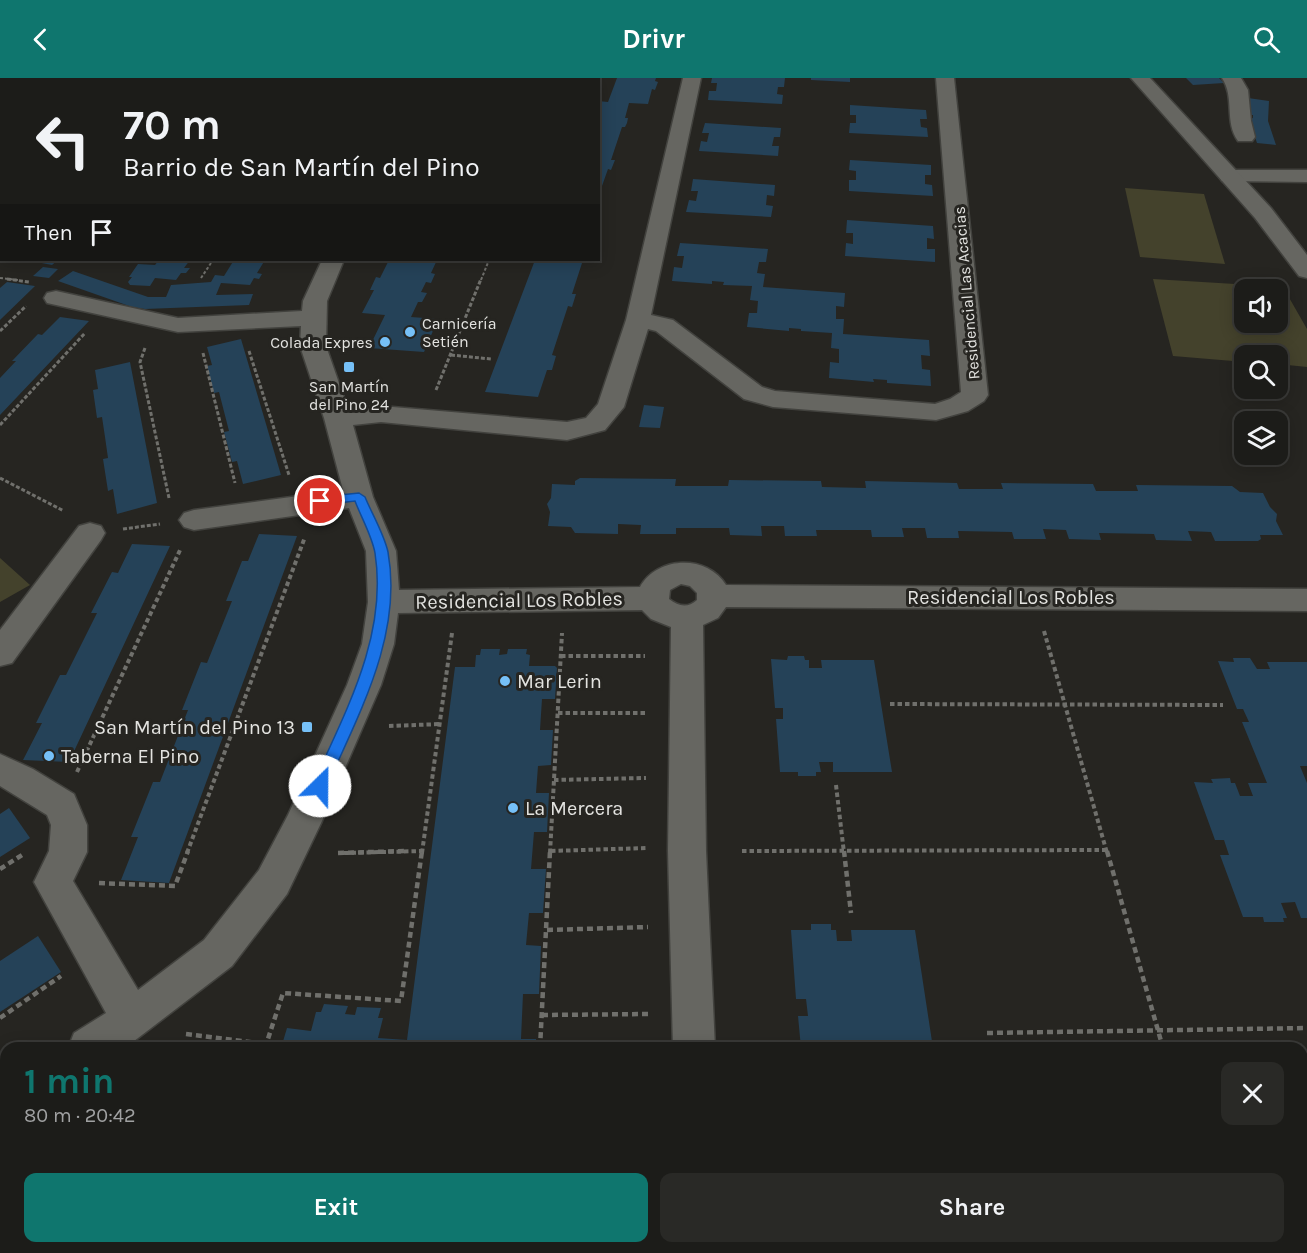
<!DOCTYPE html>
<meta charset="utf-8">
<style>
:root{--surface:#1c1c19;--page:#292926;--text:#f1f3f6;--muted:#a0a1a2;--line:#3a3a38;--accent:#0f766e}
body{margin:0;font-family:Karla,sans-serif;background:var(--page);color:var(--text);height:100vh;display:flex;flex-direction:column;font-size:22px;white-space:nowrap}
*{box-sizing:border-box;margin:0}
p{font-size:20px;color:var(--muted)}
.icon{flex:none;width:33px;height:33px;fill:none;stroke:currentColor;stroke-width:2;stroke-linecap:round;stroke-linejoin:round}
.map{position:relative;flex:1;overflow:hidden}
.panel{position:absolute;left:0px;top:964px;width:1308px;height:212px;display:flex;flex-direction:column;background:var(--surface);border-radius:18px 18px 0 0;box-shadow:0 3px 15px #0003,0 0 0 2px var(--line)}
.panel>*{flex:none}
.guide{position:absolute;left:0px;top:0px;width:600px;height:183px;box-shadow:0 3px 15px #0003,0 0 0 2px var(--line);background:#1c1c19;color:var(--text);overflow:hidden}
.buttons{position:absolute;left:1234px;top:201px;display:grid;gap:12px}
.buttons a{display:grid;place-items:center;width:54px;height:54px;border-radius:12px;background:var(--surface);box-shadow:0 3px 15px #0003,0 0 0 2px var(--line);font-size:30px}
.pin{position:absolute;display:grid;place-items:center;width:51px;height:51px;color:#fff;margin:-26px;border:3px solid #fff;border-radius:50%;box-shadow:0 2px 6px #0007}
.me{position:absolute;width:66px;margin:-33px;rotate:23deg;stroke-linejoin:round;filter:drop-shadow(0 0 4px #0008)}
.turn{display:flex;align-items:center;gap:21px;height:126px;padding:0 24px;font-size:27px}
.turn .icon{width:78px;height:78px;stroke-width:2.5}
.turn b{display:block;font-size:42px;line-height:51px}
.then{display:flex;align-items:center;height:57px;padding:0 24px;background:#0003;gap:12px;font-size:22px}
.round{display:grid;place-items:center;flex:none;width:63px;height:63px;border-radius:12px;background:var(--page)}
.head{display:flex;align-items:center;justify-content:space-between;height:102px;padding:0 24px}
h1{font-size:36px;font-weight:700;line-height:45px;color:var(--accent)}
.primary-button{display:flex;gap:12px;margin-top:auto;padding:12px 24px}
.primary-button a{flex:1;height:69px;border-radius:12px;background:var(--accent);color:#fff;font-size:24px;font-weight:700;line-height:69px;text-align:center}
.primary-button a+a{background:var(--page);color:var(--text)}
header{display:flex;justify-content:space-between;align-items:center;height:78px;padding:0 24px;background:var(--accent);color:#fff;font-size:27px;font-weight:700}
.map>svg:first-child{display:block}
.green{fill:#44422c;fill-rule:evenodd}
.building{fill:#254258}
.lines{fill:none;stroke-linecap:round;stroke-linejoin:round}
.minor-casing{stroke:#42423e;stroke-width:3}
.secondary-casing{stroke:#42423e;stroke-width:3}
.path-far3{stroke:#70706c;stroke-width:2;stroke-dasharray:3 2;stroke-linecap:butt}
.path-far2{stroke:#70706c;stroke-width:3;stroke-dasharray:4 2;stroke-linecap:butt}
.path-far1{stroke:#70706c;stroke-width:4;stroke-dasharray:4.5 3;stroke-linecap:butt}
.path{stroke:#70706c;stroke-width:4.5;stroke-dasharray:6 4;stroke-linecap:butt}
.minor{fill:#666661;fill-rule:evenodd}
.secondary{fill:#666661;fill-rule:evenodd}
.route{fill:#1a73e8;stroke:#114b97;stroke-width:1.5}
.poi-dot{fill:#76c0f7;stroke:#262521;stroke-width:2}
.labels{text-anchor:middle;stroke-width:6;stroke-linejoin:round;paint-order:stroke}
.far-street-label{font-size:16px;fill:#e3e3e0;stroke:#262521}
.far-poi-label{font-size:16px;fill:#e3e3e0;stroke:#262521;text-anchor:start}
.street-label{font-size:20px;fill:#e3e3e0;stroke:#262521}
.poi-label{font-size:20px;fill:#e3e3e0;stroke:#262521;text-anchor:start}
</style>
<header><svg class="icon" aria-label="back" viewBox="0 0 24 24"><path d="M15 5l-7 7 7 7"/></svg>Drivr<svg class="icon" aria-label="search" viewBox="0 0 24 24"><circle cx="10" cy="10" r="6"/><path d="M15 15l6 6"/></svg></header>
<div class="map">
<svg width="1307" height="1175" viewBox="0 0 1307 1175">
<rect width="100%" height="100%" fill="#262521"/>
<g class="green">
<path d="M1125 110 1204 116 1225 186 1140 179Z"/>
<path d="M1153 201 1283 209 1307 251V289L1278 286V278H1245V284L1173 278ZM1245 212H1278V244H1245Z"/>
<path d="M0 480 30 507 0 524Z"/>
</g>
<g class="building">
<path d="M617 0H656L655 3 658 4 655 12 652 11 648 26 629 25 625 40H628L627 45 625 49H622L611 82H615L611 92 608 91 602 108H598V23L608 24Z"/>
<path d="M712 0H785L784 9H778L777 16 783 17 782 26 708 22 709 13H716L717 5H711Z"/>
<path d="M811 0H850V4L811 2Z"/>
<path d="M1186 0H1219L1224 5 1193 7Z"/>
<path d="M1248 20 1269 23 1268 43 1276 67 1257 65 1249 41 1253 40V37H1249Z"/>
<path d="M850 27 926 32 927 41H920L921 49 927 50 928 59 849 55 850 45H856V37H850Z"/>
<path d="M705 45 781 50 780 59H774L772 68H779L778 78 699 73 701 63 707 64 709 55H702Z"/>
<path d="M850 82 931 87V97H925V106L932 107 933 118 849 113V102H856V93L849 92Z"/>
<path d="M693 101 775 107 774 118 767 117 766 127 773 128 771 139 686 134 689 122 696 123 698 113H691Z"/>
<path d="M847 142 933 148 934 161 927 160V171H935V184L845 178 846 165 853 166V155H846Z"/>
<path d="M680 165 768 171 766 184H759L757 195 765 196 763 209 845 215 844 229 836 228V241H844L843 256 929 262 930 278 921 277 922 291 930 292 931 308 887 305V302L873 301 874 304 829 300 830 284 839 285V271L831 270 832 255 801 253V251L789 250V253L747 249 749 235H757L758 223 750 222 752 208 723 207 724 204 712 203V206L672 203 674 189 682 190 684 178H677Z"/>
<path d="M26 182H58L52 187Z"/>
<path d="M159 182H190L184 190H190L186 195H181L176 202 155 200 150 208 130 207 128 204 132 199H129L138 186 155 187Z"/>
<path d="M234 182H265L257 195 262 196 259 201 254 200 250 207 221 205 216 217 253 216 249 227 145 231 132 229 58 203 73 193 148 219H166L171 207 211 204 215 197 224 198Z"/>
<path d="M389 182H437L431 195 435 196 431 205 426 204 421 214 427 215 422 224H418L411 239 438 241 424 274 369 270 385 237 362 235 374 212H370L376 199 380 200Z"/>
<path d="M535 182H583L572 216H576L572 229 568 228 552 277 556 278 552 292H547L538 319 485 314Z"/>
<path d="M43 189 58 191 49 200 33 198Z"/>
<path d="M7 204 35 208 0 242V210Z"/>
<path d="M60 239 89 243 0 337V300L16 283H12L38 256 42 257Z"/>
<path d="M241 261 281 397 243 406 237 383 232 384 224 354 229 353 219 314 214 315 207 288 212 287 207 269Z"/>
<path d="M130 284 157 425 117 436 113 411 108 413 103 381 108 380 105 359 102 339 97 340 93 312 98 311 95 292Z"/>
<path d="M644 327 664 329 660 350 639 349Z"/>
<path d="M580 400 676 401 675 408H728L729 402 821 403 822 409 866 410 865 403 957 405 959 411H1003L1001 405 1093 406 1096 413H1138L1136 407 1232 408 1240 414 1263 415 1270 429 1277 436 1276 443 1283 457H1260L1261 461 1258 463H1215L1211 454 1188 453 1192 463 1156 462 1154 456 1099 455 1101 462 1069 461 1066 452 1043 451 1046 461H1014L1012 454 958 453 959 460H927L925 450H902L904 459H872L871 452H816L817 458H785L784 448H761L762 458 730 457 729 450H676V456H640L641 447 618 446V456L575 455 571 449 548 448 550 434 547 426 551 420 552 406 575 407V403Z"/>
<path d="M259 456 297 458 169 805 121 802 138 759H131L153 704H160L188 632H182L201 584 207 585 232 523H226L242 483H248Z"/>
<path d="M132 466 170 468 69 684 23 682 42 645H36L60 597H66L97 535H91L112 494 118 495Z"/>
<path d="M481 571H500L499 577 507 576 508 571H527L526 576 530 577 529 588H555L557 590 555 621H542L540 652H553L551 687 538 688 536 715H549L547 754H534L531 791H546L543 835H529L526 867 541 868 539 916H523L521 961H536V970H281L287 950 311 953 316 934H321L324 926 348 928 345 936 355 937 357 929 381 930 378 940H383L378 960 407 962 455 589H475L476 577H480Z"/>
<path d="M788 578H804L805 582H809V590H822L821 582H874L892 694H833V684H819L821 694H816V698H798V694H780L776 641H783V630H775L771 581 787 582Z"/>
<path d="M1233 580H1250L1257 591H1270L1267 584H1307V688H1300L1307 705V840H1301L1295 824 1281 825 1287 840H1283L1284 844H1264L1263 839H1243L1220 777H1229L1224 762H1215L1194 704 1213 705 1211 701 1230 700 1231 705H1235L1240 718H1253L1248 705H1267L1242 644H1249L1243 631H1237L1218 583 1234 584Z"/>
<path d="M9 730 30 760 0 779V736Z"/>
<path d="M811 846H831V852H836L837 863H852L851 852H915L933 970H801L798 938H808L806 921H796L791 852H811Z"/>
<path d="M38 858 61 894 0 934V883Z"/>
<path d="M89 1170H321L319 1175H88Z"/>
</g>
<g class="lines">
<defs>
<g id="minor">
<rect x="39" y="0" width="18" height="2"/>
<path d="M424 0H442L423 2Z"/>
<path d="M683 0H701L651 237 673 242 762 309 775 313 935 326 950 321 961 314 936 0H954L988 317 984 323 968 333 936 342 773 329 744 321 656 253 648 251 624 329 605 352 567 362 381 344 353 347 373 419 396 473 399 512 640 509C657 478 707 476 726 507L1307 511V533L726 529 718 540 703 547 706 773 715 970H673L668 773 671 549 651 541 642 532 398 535 394 566 381 607 322 743 287 816 232 888 125 970H68L74 955 106 935 34 804 49 773 51 747 47 737 0 708V676L33 691 74 716 87 747V774L73 803 138 912 204 862 259 792 288 737 347 607 362 566 368 524 366 473 349 430 194 452 184 449 179 442 184 435 194 432 343 412 324 340 300 268 301 248 178 254 47 225 44 220 47 215 56 213 178 240 302 233 303 223 322 182H344L327 223 326 268 348 331 381 328 567 344 586 340 598 326 626 242ZM681 506 690 508 697 515V522C688 530 679 529 669 521L670 512Z"/>
<path d="M1222 0H1241L1248 12 1251 43 1255 59 1252 63H1238C1224 44 1235 19 1222 0Z"/>
<path d="M1230 92H1307V104L1222 103 1219 98 1222 93Z"/>
<path d="M2 156V170L0 171V157Z"/>
<path d="M90 445 101 448 105 455 101 462 12 585 0 588V552L79 448Z"/>
<path d="M6 1004V1049L0 1052V1007Z"/>
<path d="M1302 1129H1307V1175L1289 1170H1302Z"/>
</g>
<path id="secondary" d="M1131 0H1150L1271 130 1307 177V200L1299 198 1255 140Z"/>
</defs>
<use href="#minor" class="minor-casing"/>
<use href="#secondary" class="secondary-casing"/>
<g class="path-far3">
<path d="M123 0 125 2"/>
<path d="M151 2 153 0"/>
<path d="M209 2 212 0"/>
<path d="M335 2 337 0"/>
<path d="M455 183 488 184"/>
<path d="M0 200 18 202"/>
<path d="M201 200 213 182"/>
<path d="M481 202 489 182"/>
</g>
<g class="path-far2">
<path d="M7 201 29 204"/>
<path d="M0 253 26 228"/>
<path d="M145 270 140 284 169 420"/>
<path d="M249 273 289 397"/>
<path d="M203 275 235 405"/>
<path d="M451 277 491 281"/>
<path d="M436 312 481 201"/>
<path d="M0 347 85 255"/>
<path d="M0 400 64 433"/>
<path d="M123 451 160 446"/>
</g>
<g class="path-far1">
<path d="M1044 553 1107 775"/>
<path d="M561 578H645"/>
<path d="M890 626 1223 627"/>
<path d="M558 635H646"/>
<path d="M389 648 441 646"/>
<path d="M77 694 181 470"/>
<path d="M554 702 646 700"/>
<path d="M836 707 844 775"/>
<path d="M551 773 646 770"/>
<path d="M742 773 1107 772"/>
<path d="M187 775 305 459"/>
<path d="M344 775 421 773"/>
<path d="M422 775 452 555"/>
<path d="M550 775 562 555"/>
</g>
<g class="path">
<path d="M844 773 851 835"/>
<path d="M1107 773 1163 970"/>
<path d="M338 775 406 773"/>
<path d="M0 791 22 777"/>
<path d="M99 805 175 808 188 773"/>
<path d="M547 852 648 849"/>
<path d="M542 937 650 936"/>
<path d="M0 940 61 898"/>
<path d="M987 955 1307 950"/>
<path d="M186 956 266 966"/>
<path d="M265 970 283 915 401 923 422 773"/>
<path d="M540 970 550 773"/>
<path d="M0 1102 6 1103"/>
<path d="M73 1175 75 1170"/>
<path d="M364 1175 368 1170"/>
</g>
<use href="#minor" class="minor"/>
<use href="#secondary" class="secondary"/>
</g>
<path class="route" d="M359 415 365 419C372 436 384 456 388 474 403 557 359 635 327 708L325 712 320 714 315 712 312 708C345 634 388 558 375 475 372 458 361 439 355 423L320 427 314 423 320 419Z"/>
<g class="poi-dot">
<circle cx="410" cy="254" r="6"/>
<circle cx="385" cy="264" r="6"/>
<rect x="343" y="283" width="12" height="12" rx="3"/>
<circle cx="505" cy="603" r="6"/>
<rect x="301" y="643" width="12" height="12" rx="3"/>
<circle cx="49" cy="678" r="6"/>
<circle cx="513" cy="730" r="6"/>
</g>
<g class="labels">
<g class="far-street-label">
<text transform="translate(966 215) rotate(-95)" y="6">Residencial Las Acacias</text>
</g>
<g class="far-poi-label">
<text x="422" y="251">Carnicería<tspan x="422" dy="18">Setién</tspan></text>
<text x="373" y="270" text-anchor="end">Colada Expres</text>
<text x="349" y="314" text-anchor="middle">San Martín<tspan x="349" dy="18">del Pino 24</tspan></text>
</g>
<g class="street-label">
<text x="1011" y="526">Residencial Los Robles</text>
<text transform="translate(519 522) rotate(-1)" y="7">Residencial Los Robles</text>
</g>
<g class="poi-label">
<text x="517" y="610">Mar Lerin</text>
<text x="295" y="656" text-anchor="end">San Martín del Pino 13</text>
<text x="61" y="685">Taberna El Pino</text>
<text x="525" y="737">La Mercera</text>
</g>
</g>
</svg>
<div class="buttons">
<a><svg class="icon" aria-label="sound" viewBox="0 0 24 24"><path d="M4 9h4l5-4v14l-5-4H4zM17 9q2 3 0 6"/></svg></a>
<a><svg class="icon" aria-label="search" viewBox="0 0 24 24"><circle cx="10" cy="10" r="6"/><path d="M15 15l6 6"/></svg></a>
<a><svg class="icon" aria-label="layers" viewBox="0 0 24 24"><path d="M12 4l9 5-9 5-9-5zM3 14l9 5 9-5"/></svg></a>
</div>
<div class="pin" style="left:320px;top:423px;background:#d93025"><svg class="icon" aria-label="arrive" viewBox="0 0 24 24"><path d="M6 21V4h12l-3 4 3 4H6"/></svg></div>
<svg class="me" style="left:320px;top:708px" viewBox="-20 -20 40 40"><circle r="19" fill="#fff"/><path d="M0-13L10 11 0 6-10 11z" fill="#1a73e8"/></svg>
<div class="guide">
<div class="turn"><svg class="icon" aria-label="left" viewBox="0 0 24 24"><path d="M17 20v-9H6M10 6l-5 5 5 5"/></svg><div><b>70 m</b>Barrio de San Martín del Pino</div></div>
<div class="then">Then<svg class="icon" aria-label="arrive" viewBox="0 0 24 24"><path d="M6 21V4h12l-3 4 3 4H6"/></svg></div>
</div>
<section class="panel">
<div class="head"><div><h1>1 min</h1><p>80 m · 20:42</p></div><a class="round"><svg class="icon" aria-label="close" viewBox="0 0 24 24"><path d="M6 6l12 12M18 6L6 18"/></svg></a></div>
<div class="primary-button"><a>Exit</a><a>Share</a></div>
</section>
</div>
